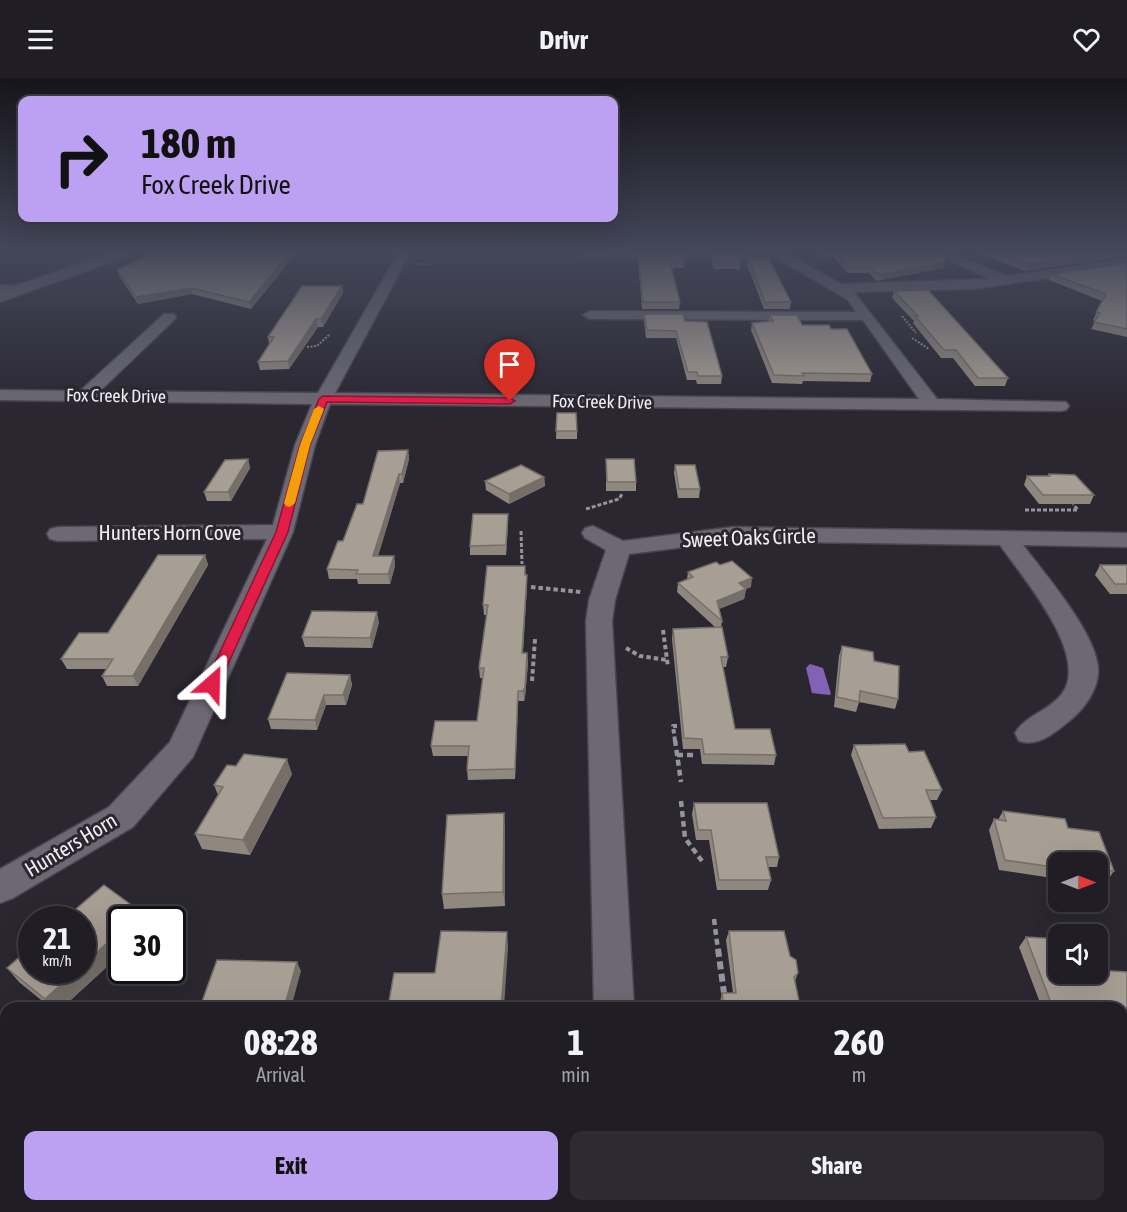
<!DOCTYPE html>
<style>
:root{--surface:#201d25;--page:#2d2a32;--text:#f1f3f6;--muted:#a2a2a7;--line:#3d3b42;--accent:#bca0f2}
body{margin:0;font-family:"Asap Condensed",sans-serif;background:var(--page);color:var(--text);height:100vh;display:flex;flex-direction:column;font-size:22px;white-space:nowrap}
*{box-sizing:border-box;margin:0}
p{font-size:20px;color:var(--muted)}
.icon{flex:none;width:33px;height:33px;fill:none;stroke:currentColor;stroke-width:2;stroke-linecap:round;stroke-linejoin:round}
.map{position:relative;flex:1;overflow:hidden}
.side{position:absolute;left:0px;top:924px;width:1128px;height:210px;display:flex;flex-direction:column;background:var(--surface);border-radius:18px 18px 0 0;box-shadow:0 6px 24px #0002,0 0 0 2px var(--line)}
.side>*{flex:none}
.guide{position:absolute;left:18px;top:18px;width:600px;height:126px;border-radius:12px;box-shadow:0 6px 24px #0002,0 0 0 2px var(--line);background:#bca0f2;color:#111;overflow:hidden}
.needle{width:39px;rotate:90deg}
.fabs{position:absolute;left:1048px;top:774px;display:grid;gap:12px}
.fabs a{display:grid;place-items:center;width:60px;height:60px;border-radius:12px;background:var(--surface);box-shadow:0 6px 24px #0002,0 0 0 2px var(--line);font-size:30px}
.speed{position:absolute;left:18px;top:828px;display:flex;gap:12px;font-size:30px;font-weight:700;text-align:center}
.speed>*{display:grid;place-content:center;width:78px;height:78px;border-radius:50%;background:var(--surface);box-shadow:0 6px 24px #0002,0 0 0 2px var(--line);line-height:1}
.speed small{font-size:15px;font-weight:400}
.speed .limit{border:3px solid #111;border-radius:9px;background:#fff;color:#111}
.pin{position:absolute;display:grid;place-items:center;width:51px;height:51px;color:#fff;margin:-62px -26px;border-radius:50% 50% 50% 0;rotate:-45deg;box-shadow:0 0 6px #0007}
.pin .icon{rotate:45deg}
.me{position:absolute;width:66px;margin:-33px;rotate:25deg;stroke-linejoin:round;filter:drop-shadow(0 0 4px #0008)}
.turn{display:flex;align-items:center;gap:21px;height:126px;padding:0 24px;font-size:27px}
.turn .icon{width:78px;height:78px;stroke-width:2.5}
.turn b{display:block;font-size:42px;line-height:51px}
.eta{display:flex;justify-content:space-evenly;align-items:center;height:102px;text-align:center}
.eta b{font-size:36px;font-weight:700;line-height:42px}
.button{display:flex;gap:12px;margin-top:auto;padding:12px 24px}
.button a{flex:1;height:69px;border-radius:12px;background:var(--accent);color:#111;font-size:24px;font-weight:700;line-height:69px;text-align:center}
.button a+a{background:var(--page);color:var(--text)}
header{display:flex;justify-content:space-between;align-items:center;height:78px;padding:0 24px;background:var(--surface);font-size:27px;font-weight:700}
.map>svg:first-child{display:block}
.water{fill:#8262b4}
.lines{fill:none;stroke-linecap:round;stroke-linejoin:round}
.street-casing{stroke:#48454e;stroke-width:3}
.secondary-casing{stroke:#48454e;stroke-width:3}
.path-far4{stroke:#95939b;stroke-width:2;stroke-dasharray:2 1.5;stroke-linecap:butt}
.path-far3{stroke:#95939b;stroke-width:3;stroke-dasharray:4 2;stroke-linecap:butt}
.path-far2{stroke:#95939b;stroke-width:4;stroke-dasharray:4.5 3;stroke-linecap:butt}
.path-far1{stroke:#95939b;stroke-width:4.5;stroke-dasharray:6 4;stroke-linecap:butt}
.path{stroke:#95939b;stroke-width:6;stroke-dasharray:8 4.5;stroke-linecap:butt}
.street{fill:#6c6974;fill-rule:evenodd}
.secondary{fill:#6c6974;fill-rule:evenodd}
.wall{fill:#90887f}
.shaded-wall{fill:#756f68}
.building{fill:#a79e94;stroke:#756f68;stroke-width:1.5}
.route{fill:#e11d48;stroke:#92132f;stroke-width:1.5}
.slow{fill:#f59e0b}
.labels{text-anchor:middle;stroke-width:6;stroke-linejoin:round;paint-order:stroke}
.far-street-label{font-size:18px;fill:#f0eef4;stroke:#2a2731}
.street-label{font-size:21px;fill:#f0eef4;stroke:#2a2731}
</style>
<header><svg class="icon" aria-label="menu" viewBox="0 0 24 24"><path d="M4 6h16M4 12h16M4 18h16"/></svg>Drivr<svg class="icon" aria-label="heart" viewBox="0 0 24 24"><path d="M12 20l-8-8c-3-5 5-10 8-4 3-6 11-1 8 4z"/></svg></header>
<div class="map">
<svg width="1127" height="1134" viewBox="0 0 1127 1134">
<rect width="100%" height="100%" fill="#2a2731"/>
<path class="water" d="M810 586 823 590 831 616 829 617 812 615 806 590Z"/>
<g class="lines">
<defs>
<g id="street">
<path d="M395 174H407L409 177 335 315 919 321 863 242 590 241 583 237 590 233 856 234 848 222 777 180H586L582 179V174H784L841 206 989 201 944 180 942 177 947 174 1006 198 1127 181V189L973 211 854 214 937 321 1066 324 1069 328 1066 332 1060 333 330 326 315 367 293 454 193 679 133 749 13 820 0 825V791L109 729 170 664 267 461 58 463 50 461 47 456 50 451 58 449 273 447 295 367 312 326 0 322V312L80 313 164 236H174L176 239 174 242 100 313 318 315 397 177Z"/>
<path d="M0 207 19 208 26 212 19 216 0 215Z"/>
<path d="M593 448 623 463 733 449 1127 455V469L1023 467C1045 496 1095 554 1098 589 1100 610 1084 632 1068 644 1053 656 1038 669 1019 663L1015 655C1025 638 1048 633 1061 617 1092 579 1022 499 1000 467L733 463 629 476 615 522 612 543 634 930H594L586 543 589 522 606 472 585 460 582 455 585 450Z"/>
<rect x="0" y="1024" width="6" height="44"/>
<path d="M1122 1093H1127V1134H1106L1103 1128H1122Z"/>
</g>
<path id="secondary" d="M112 174H133L130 177 0 224V213Z"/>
</defs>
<use href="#street" class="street-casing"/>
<use href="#secondary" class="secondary-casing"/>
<g class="path-far4">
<path d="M416 186H431"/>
<path d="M902 238 916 255"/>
<path d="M912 260 929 271"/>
<path d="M307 269 317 268 330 256"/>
</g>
<g class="path-far3">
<path d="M586 431 619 421 622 416"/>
<path d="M1025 432H1078L1073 426"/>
<path d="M521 453 522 486"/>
</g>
<g class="path-far2">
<path d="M531 509 581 514"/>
<path d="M663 552 668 589"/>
<path d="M626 570 640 578 667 582"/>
<path d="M532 603 535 561"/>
<path d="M675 663 673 648H677"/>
</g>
<g class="path-far1">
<path d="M675 662 681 704"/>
<path d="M677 677H697"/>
<path d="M681 723 685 760 702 783"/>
<path d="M714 841 718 872"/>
</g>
<g class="path">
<path d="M718 871 724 915"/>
<path d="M1122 1004H1127"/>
</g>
<use href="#street" class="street"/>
<use href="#secondary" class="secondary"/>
</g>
<g class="wall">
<path d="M297 174 251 231 192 216 138 226 119 198 117 192Z"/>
<path d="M817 174H943L944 190 881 202 876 203 869 195H848L833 179H822Z"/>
<path d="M975 174H1127L1025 193Z"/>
<path d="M638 176 685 184 684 190H672L680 224 679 231H642L638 182Z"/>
<path d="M711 176 741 184 740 191H714L711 182Z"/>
<path d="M748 180 791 224 790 231H764L747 187Z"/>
<path d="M1127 185V259L1091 251 1096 242H1093L1102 223 1049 202 1051 196Z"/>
<path d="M342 208 343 215 323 249H318L289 291 260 292 258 284 269 266 268 259Z"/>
<path d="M894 213 1008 300 1005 308H975L953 280H941L913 245 914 243 892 220Z"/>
<path d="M644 236 685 243 722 298 721 306H697L696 302H687L676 260H646L644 243Z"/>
<path d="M770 237 802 247 831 251 872 296 870 304 803 303 802 306 772 305 751 252 752 245 769 243Z"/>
<path d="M557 335 577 353V361H556Z"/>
<path d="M408 372 409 381 403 405H400L378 478H394L395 488 390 506H358L357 501H329L327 491 343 463 363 426Z"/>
<path d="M248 381 250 390 231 423H207L204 414Z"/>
<path d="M606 381 636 404V413H606Z"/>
<path d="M675 387 700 411 699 420H678L674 395Z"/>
<path d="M1049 396 1094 417 1090 426H1039L1024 407 1027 398H1048Z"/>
<path d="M544 399 545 408 509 426 486 412 485 403Z"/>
<path d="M508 445 506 477H470V468Z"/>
<path d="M205 477 208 487 138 608H107L102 598 107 591H67L61 581 108 555Z"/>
<path d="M1100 487H1127V516H1110L1095 497Z"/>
<path d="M688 494 751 509 746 511 744 521 719 531 722 543 721 549 728 579 726 589H723L735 651 776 677 774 687 702 686 700 671H683L672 561 673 551 715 549 677 514 678 505 687 501Z"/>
<path d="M526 497 527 507 523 575H527L528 585 525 619 524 623H518L515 701 468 702 467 692 468 678H433L431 668 477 643 483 600H480L479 590 487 537H484L483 527Z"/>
<path d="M379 544 372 570 305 569 302 559Z"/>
<path d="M842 568 874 583 898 621 895 631 859 624 856 634 834 629 839 578Z"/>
<path d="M350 597 352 607 346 627H326L317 652 271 651 268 641Z"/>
<path d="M854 667 909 674 942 712 937 722H930L936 739 931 750 879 751 851 677Z"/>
<path d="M236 688 292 696 250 777 202 771 195 756 218 717 214 707Z"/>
<path d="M694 725 779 779 777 789H768L771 802 768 812H717L709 762H696L692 736Z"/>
<path d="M1003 733 1068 750 1114 793 1107 803 1098 802V784H1059V801L999 792 989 752 994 741 998 742Z"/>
<path d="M505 750V828L444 831 442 816Z"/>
<path d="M104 807 141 834 146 842H122V875L62 930H51L19 904 7 890 32 868V892H82V842H63Z"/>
<path d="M729 853 790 878 798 895 795 903 799 923 820 930H721L720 924 722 915H733L726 862Z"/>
<path d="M1026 859 1059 896 1127 894V989H1122V930H1042L1019 869Z"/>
</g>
<g class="shaded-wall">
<path d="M290 174H297L251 231 249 224Z"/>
<path d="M1127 174V179L1025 193 1027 186Z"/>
<path d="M946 184 944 190 881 202 883 196Z"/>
<path d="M342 208 343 215 323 249 321 241Z"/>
<path d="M191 210 192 216 138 226 136 219Z"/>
<path d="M316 241 318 249 289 291 288 283Z"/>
<path d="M408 372 409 381 403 405 402 396Z"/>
<path d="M248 381 250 390 231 423 228 414Z"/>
<path d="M399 396 400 405 375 488 373 478Z"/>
<path d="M544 399 545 408 509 426V416Z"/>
<path d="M508 436V445L506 477V467Z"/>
<path d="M205 477 208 487 138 608 133 598Z"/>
<path d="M394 478 395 488 390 506 388 496Z"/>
<path d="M527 497V507L522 585V575Z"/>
<path d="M752 500 751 509 737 514 739 505Z"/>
<path d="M746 511 744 521 716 532 717 523Z"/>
<path d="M377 534 379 544 372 570 370 560Z"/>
<path d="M527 575 528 585 525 619 524 623 523 613Z"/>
<path d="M350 597 352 607 346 627 343 617Z"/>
<path d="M518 613V623L515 701V691Z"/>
<path d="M324 617 326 627 317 652 315 642Z"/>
<path d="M287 681 292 696 250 777 243 762Z"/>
<path d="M504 735 505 750V828L503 814Z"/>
<path d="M141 834 146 842H132Z"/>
<path d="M122 852V875L62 930H52L45 921 77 892H82V887Z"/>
<path d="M507 854 508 869 504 930H501Z"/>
<path d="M297 884 301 893 291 930H284Z"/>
</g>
<g class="building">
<path d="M155 174H290L249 224 191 210 136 219 117 192Z"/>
<path d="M835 174H943L946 184 883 196H877L870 189H849Z"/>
<path d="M993 174H1126L1027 186Z"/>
<path d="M638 176H682L685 184H670L680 224H643Z"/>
<path d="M711 176H737L741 184H715Z"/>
<path d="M748 180 769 181 791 224H765Z"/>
<path d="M1127 185V251L1094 244 1100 235 1096 234 1106 216 1051 196Z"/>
<path d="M302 208H342L321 241H316L288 283 258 284 274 259H268Z"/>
<path d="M928 212 1008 300H978L956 272H944L915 238H918L894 213Z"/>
<path d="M644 236H683L685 243 707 244 722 298H698L697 294H688L676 253 647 252Z"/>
<path d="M770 237H797L802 247H829L831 251H847L872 296 802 295 804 298 774 297 752 245 773 243Z"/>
<path d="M557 335H576L577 353H556Z"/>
<path d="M408 372 402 396H399L373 478H394L388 496H356L358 492 327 491 338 463H343L357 426H363L378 373Z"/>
<path d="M248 381 228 414H204L225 382Z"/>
<path d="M606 381H634L636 404H607Z"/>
<path d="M521 387 544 399 509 416 485 403Z"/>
<path d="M675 387H695L700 411H679Z"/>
<path d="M1049 396 1075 397 1094 417H1043L1027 398H1050Z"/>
<path d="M473 436H508L506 467 470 468Z"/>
<path d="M158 477H205L133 598H102L113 581H61L79 555H108Z"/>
<path d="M732 483 752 500 739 505 746 511 717 523 722 543 678 505 693 499 688 494 716 484 720 487Z"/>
<path d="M1100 487H1127V506H1115Z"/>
<path d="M487 488H525V497H527L522 575H527L525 609 523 613H518L515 691 467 692 469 668H431L435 643H477L484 590H479L488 527H483Z"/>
<path d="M312 533 377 534 370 560 302 559Z"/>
<path d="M722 549 728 579H721L735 651H770L776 677 704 676 702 661 684 660 673 551Z"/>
<path d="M842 568 873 574 874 583 899 588 898 621 860 613 859 624 837 619Z"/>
<path d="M287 595 350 597 343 617H324L315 642 268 641Z"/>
<path d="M905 666 909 674 924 673 942 712H926L936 739 883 740 854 667Z"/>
<path d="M244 676 287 681 243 762 195 756 223 709 214 707 227 687 236 688Z"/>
<path d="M694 725H767L779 779H766L771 802H719L711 752H698Z"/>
<path d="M1003 733 1065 741 1068 750 1099 754 1114 793 1098 791V784H1059V790L1005 782 994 741 1006 743Z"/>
<path d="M504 735 503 814 442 816 447 737Z"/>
<path d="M104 807 141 834 132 842H122V852L82 887V842H63Z"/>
<path d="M441 853 507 854 501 930 388 929 394 895H435Z"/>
<path d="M729 853H784L790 878 796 882 798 895 794 899 799 923H818L820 930H724L722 915H736Z"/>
<path d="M1026 859 1059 861V896H1098V892L1127 894V980H1122V930H1053Z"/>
<path d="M32 868V892H77L45 921 7 890Z"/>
<path d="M217 882 297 884 284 930 200 929Z"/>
</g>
<linearGradient id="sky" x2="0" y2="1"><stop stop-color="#17151b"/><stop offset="0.52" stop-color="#44475a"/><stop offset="1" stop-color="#44475a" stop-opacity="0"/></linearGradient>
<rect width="1127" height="332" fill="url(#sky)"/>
<path class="route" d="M323 318 510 320 515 323 510 326 327 324 310 367 288 454 219 606 217 610H207L205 606 276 454 300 367 319 321Z"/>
<path class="slow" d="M319 328 324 331 310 367 295 425 290 429 286 428 284 425 300 367 314 331Z"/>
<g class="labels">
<g class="far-street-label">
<text transform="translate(116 318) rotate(1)" y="6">Fox Creek Drive</text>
<text transform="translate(602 324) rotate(1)" y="6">Fox Creek Drive</text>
</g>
<g class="street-label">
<text x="170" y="462">Hunters Horn Cove</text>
<text transform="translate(749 460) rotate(-2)" y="7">Sweet Oaks Circle</text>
<text transform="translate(71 767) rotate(-31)" y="7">Hunters Horn</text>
</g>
</g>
</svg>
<div class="fabs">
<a><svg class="needle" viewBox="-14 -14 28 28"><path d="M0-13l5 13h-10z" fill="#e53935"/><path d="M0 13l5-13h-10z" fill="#a2a2a7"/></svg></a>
<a><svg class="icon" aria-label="sound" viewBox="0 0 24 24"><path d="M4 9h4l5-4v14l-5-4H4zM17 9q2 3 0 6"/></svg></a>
</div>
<div class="speed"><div>21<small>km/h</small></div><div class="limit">30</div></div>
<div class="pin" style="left:510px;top:323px;background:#d93025"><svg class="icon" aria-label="arrive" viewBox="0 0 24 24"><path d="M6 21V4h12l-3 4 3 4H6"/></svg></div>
<svg class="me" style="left:212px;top:606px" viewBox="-20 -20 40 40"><path d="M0-17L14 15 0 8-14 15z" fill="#e11d48" stroke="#fff" stroke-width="4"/></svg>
<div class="guide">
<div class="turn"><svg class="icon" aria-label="right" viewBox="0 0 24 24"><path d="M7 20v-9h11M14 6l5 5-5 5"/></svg><div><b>180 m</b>Fox Creek Drive</div></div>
</div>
<section class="side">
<div class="eta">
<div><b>08:28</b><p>Arrival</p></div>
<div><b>1</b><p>min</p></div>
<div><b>260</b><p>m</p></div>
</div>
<div class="button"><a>Exit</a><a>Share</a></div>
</section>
</div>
